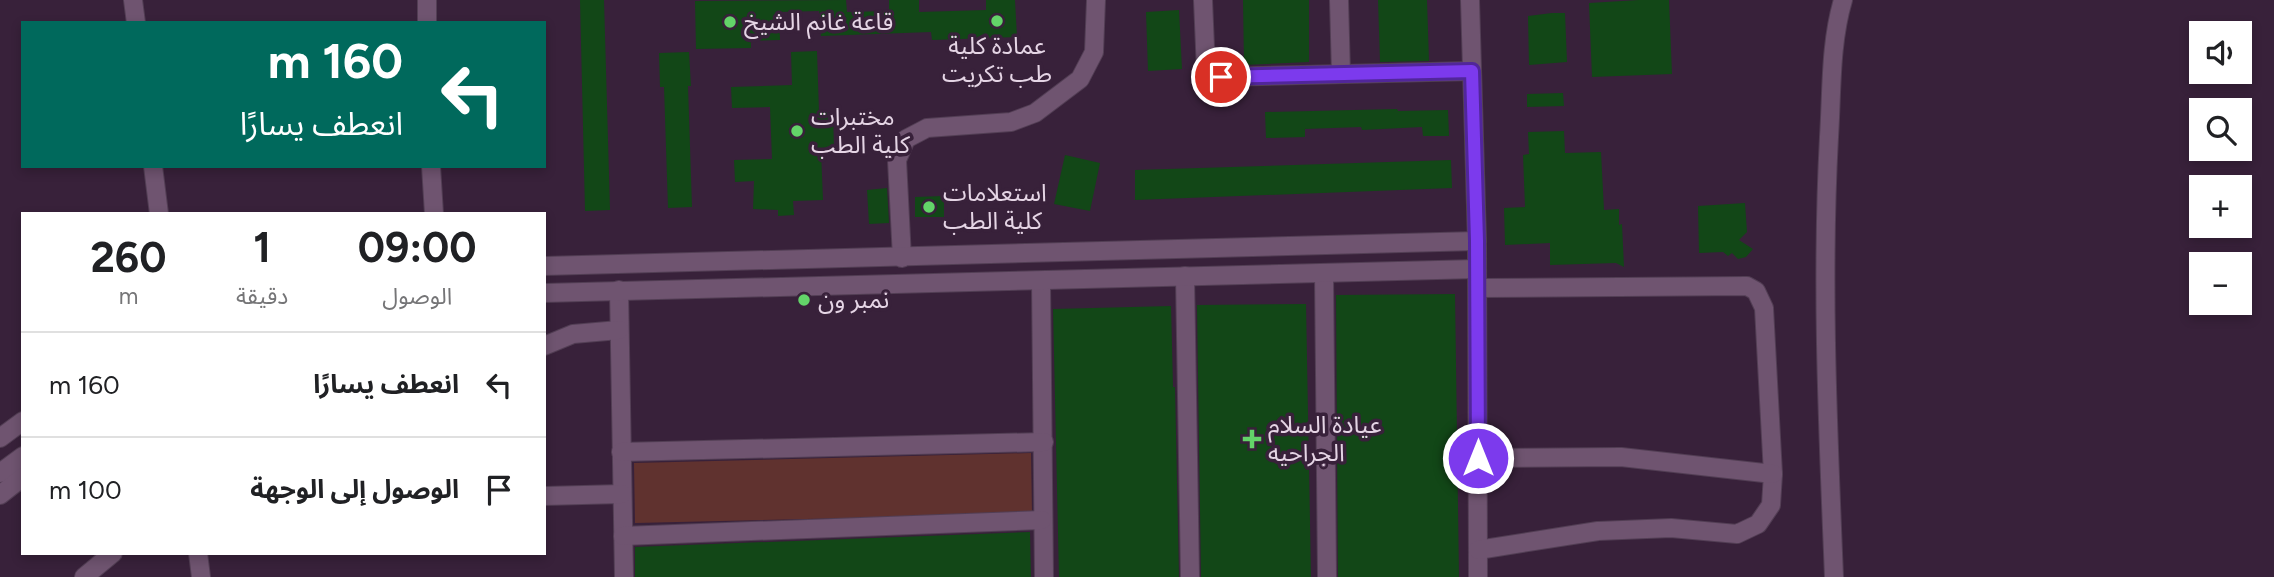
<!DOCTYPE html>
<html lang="ar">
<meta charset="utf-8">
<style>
:root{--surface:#fff;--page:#f6f6f6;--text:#202124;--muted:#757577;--line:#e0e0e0}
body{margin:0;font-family:Figtree,"Noto Sans Arabic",sans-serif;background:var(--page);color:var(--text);direction:rtl;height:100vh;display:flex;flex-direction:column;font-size:26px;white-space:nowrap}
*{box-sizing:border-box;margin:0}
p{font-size:23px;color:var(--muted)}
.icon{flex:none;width:38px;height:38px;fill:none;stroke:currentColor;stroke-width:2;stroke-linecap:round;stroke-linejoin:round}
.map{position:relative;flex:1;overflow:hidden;direction:ltr}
.panel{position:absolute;left:21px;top:212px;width:525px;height:343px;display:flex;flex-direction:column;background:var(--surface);border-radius:0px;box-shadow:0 4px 10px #0003;direction:rtl}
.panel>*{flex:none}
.banner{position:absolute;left:21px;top:21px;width:525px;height:147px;border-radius:0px;box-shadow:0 4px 10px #0003;direction:rtl;background:#00695c;color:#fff;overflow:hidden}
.tools{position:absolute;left:2189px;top:21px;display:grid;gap:14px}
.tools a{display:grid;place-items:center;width:63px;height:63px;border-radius:0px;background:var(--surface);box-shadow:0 4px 10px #0003;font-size:35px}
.pin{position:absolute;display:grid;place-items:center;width:60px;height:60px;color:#fff;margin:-30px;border:4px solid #fff;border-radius:50%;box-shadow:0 2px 7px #0007}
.me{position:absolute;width:77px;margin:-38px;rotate:0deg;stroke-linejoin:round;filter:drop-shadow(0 0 5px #0008)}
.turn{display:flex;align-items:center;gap:24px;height:147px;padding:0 28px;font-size:32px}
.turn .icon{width:91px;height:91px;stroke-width:2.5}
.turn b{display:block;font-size:49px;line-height:60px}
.eta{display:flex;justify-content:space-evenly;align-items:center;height:119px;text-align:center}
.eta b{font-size:42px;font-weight:700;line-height:49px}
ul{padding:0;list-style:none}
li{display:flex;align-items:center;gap:21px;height:105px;padding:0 28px;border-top:2px solid var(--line)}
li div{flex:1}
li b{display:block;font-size:26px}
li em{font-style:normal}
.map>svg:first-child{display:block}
.green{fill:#60322f}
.building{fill:#124717}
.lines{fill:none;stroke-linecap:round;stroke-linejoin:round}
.minor-casing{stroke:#523e54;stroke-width:20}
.minor{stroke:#6f5470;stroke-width:18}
.route-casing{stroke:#51269a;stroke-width:18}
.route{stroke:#7c3aed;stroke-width:12}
.poi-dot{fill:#63d469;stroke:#38213a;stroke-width:2.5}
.labels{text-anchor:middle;stroke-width:7;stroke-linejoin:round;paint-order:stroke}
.poi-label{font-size:24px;fill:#e5d5e5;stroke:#38213a;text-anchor:start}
</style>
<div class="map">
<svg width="2274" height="577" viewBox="0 0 2274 577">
<rect width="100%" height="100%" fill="#38213a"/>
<path class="green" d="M1031 453 1032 514 635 523 634 463Z"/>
<g class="building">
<path d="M580 0H604L610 210 585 211Z"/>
<path d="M846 0 847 12 889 11V0H919V12L986 10V0H1015L1017 37 932 40 931 32 821 36 819 11 779 12 780 40 751 41V48L696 49 695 1Z"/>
<path d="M1243 0H1309V62L1244 65Z"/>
<path d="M1378 0H1427L1429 61 1380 62Z"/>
<path d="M1639 0H1669L1672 74 1592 77 1589 3Z"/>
<path d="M1179 10 1182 69 1148 71 1146 12Z"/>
<path d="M1552 13H1565L1567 62 1529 65 1528 16Z"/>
<path d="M817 51 819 112H833L834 151H821L823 200 793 201 794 215 778 216V210L753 209 754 181 735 182 734 160 772 159 770 107 732 108 731 87 792 85 791 52Z"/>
<path d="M689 52 691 86H688L692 207 668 208 664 87H660L659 53Z"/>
<path d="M1563 93 1564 106 1527 107V94Z"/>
<path d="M1397 109 1398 111 1448 110 1449 136H1423L1422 127 1362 130 1361 127 1305 129V137L1266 138 1265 112Z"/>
<path d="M1564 131 1565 153 1601 152 1604 210 1619 209V225L1622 224 1624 267 1616 263 1550 265V243L1505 245 1504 208 1525 207 1523 155 1529 154 1528 132Z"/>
<path d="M1065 155 1100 163 1090 211 1054 204Z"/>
<path d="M1451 160 1452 188 1135 200V170Z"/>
<path d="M887 188 889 223 869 224 867 190Z"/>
<path d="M944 196V217H915V197Z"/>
<path d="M1745 203 1747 232 1739 240 1753 249 1746 257 1738 259 1732 253 1728 256 1723 252 1699 253 1698 206Z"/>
<path d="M1455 294 1459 577H1338L1336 295Z"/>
<path d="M1306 304 1311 577H1201L1197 305Z"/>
<path d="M1171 306 1173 387H1175L1179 577H1059L1053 309Z"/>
<path d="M1030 532 1031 577H635V547Z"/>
</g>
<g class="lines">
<defs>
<g id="minor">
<path d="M133 0 136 23"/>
<path d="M1203 0 1206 71 1221 77 1472 71"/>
<path d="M1339 0 1341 74"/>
<path d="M1470 0 1477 241 1478 577"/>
<path d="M427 23V0"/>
<path d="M153 166 159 214"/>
<path d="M431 166 434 214"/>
<path d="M902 258 897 160 906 139 927 128 1011 122 1035 113 1080 79 1094 52 1096 0"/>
<path d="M544 266 1477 241"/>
<path d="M1324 274 1327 577"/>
<path d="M1185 276 1190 577"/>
<path d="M1041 281 1044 577"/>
<path d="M1478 288 1747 286 1756 291 1764 308 1773 474 1771 505 1758 524 1737 534 1671 528 1598 531 1478 550"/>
<path d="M619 290 624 577"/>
<path d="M544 293 1477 269"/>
<path d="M544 346 573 334 619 330"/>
<path d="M0 438 23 421"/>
<path d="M621 452 1044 442"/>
<path d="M1478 458 1621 457 1773 474"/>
<path d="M0 473 23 456"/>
<path d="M0 495 23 477"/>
<path d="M544 496 622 494"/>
<path d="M623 536 1042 520"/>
<path d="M198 553 201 577"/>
<path d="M84 577 113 553"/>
<path d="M1834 577C1828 430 1821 284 1829 137 1832 91 1830 44 1843 0"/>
</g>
</defs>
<use href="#minor" class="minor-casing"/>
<use href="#minor" class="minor"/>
</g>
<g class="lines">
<defs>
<path id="route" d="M1221 77 1472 71 1477 241 1478 458"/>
</defs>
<use href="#route" class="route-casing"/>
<use href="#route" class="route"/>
</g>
<g class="poi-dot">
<circle cx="997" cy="21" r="7"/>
<circle cx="730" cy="22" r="7"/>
<circle cx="797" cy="131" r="7"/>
<circle cx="929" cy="207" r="7"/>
<circle cx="804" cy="300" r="7"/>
<path d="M1248.5 428.5h7v7h7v7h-7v7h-7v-7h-7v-7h7z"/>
</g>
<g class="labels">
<g class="poi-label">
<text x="744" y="30">قاعة غانم الشيخ</text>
<text x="997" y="54" text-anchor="middle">عمادة كلية<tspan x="997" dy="28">طب تكريت</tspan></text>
<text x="811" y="125">مختبرات<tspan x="811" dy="28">كلية الطب</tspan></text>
<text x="943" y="201">استعلامات<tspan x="943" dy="28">كلية الطب</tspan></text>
<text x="818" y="308">نمبر ون</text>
<text x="1268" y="433">عيادة السلام<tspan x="1268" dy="28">الجراحيه</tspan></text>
</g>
</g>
</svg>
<div class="tools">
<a><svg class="icon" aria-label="sound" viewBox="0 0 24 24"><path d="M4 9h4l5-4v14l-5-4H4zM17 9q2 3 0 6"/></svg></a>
<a><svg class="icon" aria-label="search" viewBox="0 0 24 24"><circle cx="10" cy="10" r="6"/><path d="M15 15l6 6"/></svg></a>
<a>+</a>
<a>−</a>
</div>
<div class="pin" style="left:1221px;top:77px;background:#d93025"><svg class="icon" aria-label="arrive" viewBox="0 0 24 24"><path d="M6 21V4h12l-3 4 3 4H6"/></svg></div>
<svg class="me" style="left:1478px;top:458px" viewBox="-20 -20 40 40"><circle r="17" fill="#7c3aed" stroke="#fff" stroke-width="3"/><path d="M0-11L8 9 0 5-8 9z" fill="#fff"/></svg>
<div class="banner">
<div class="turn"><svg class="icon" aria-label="left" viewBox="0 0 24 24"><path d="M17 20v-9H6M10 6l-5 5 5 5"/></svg><div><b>160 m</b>انعطف يسارًا</div></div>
</div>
<section class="panel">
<div class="eta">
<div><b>09:00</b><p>الوصول</p></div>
<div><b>1</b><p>دقيقة</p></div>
<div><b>260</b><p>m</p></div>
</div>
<ul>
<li><svg class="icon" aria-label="left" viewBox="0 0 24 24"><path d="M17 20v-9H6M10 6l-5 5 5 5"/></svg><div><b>انعطف يسارًا</b></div><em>160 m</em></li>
<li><svg class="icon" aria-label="arrive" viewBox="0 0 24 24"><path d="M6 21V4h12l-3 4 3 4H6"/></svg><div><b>الوصول إلى الوجهة</b></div><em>100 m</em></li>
</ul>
</section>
</div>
